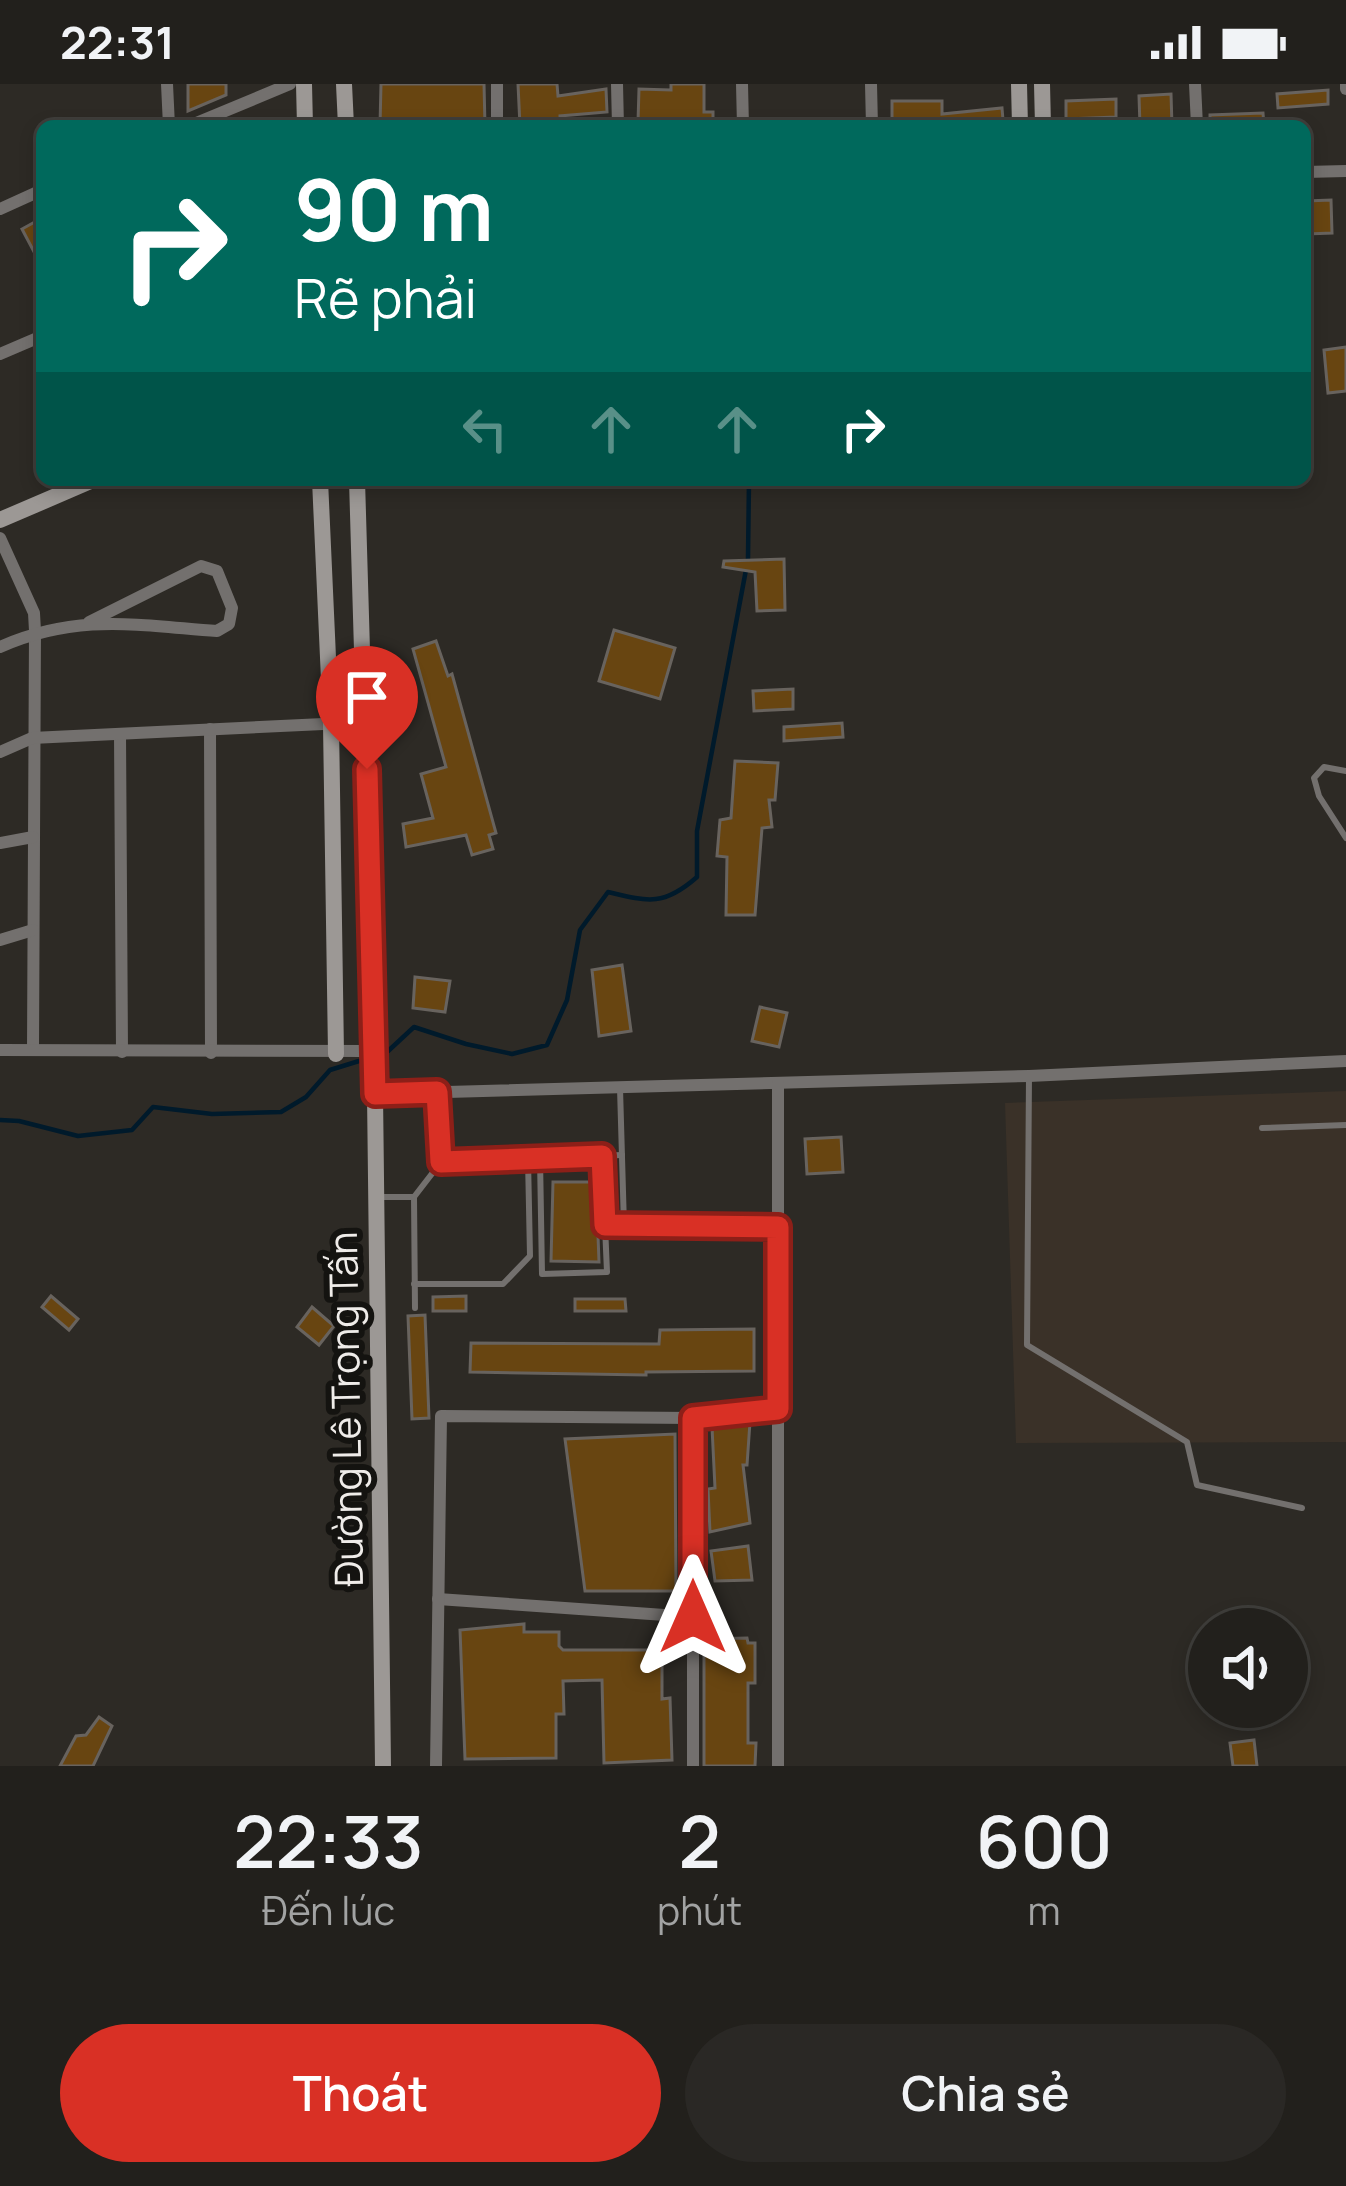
<!DOCTYPE html>
<html lang="vi">
<meta charset="utf-8">
<style>
:root{--surface:#22201c;--page:#2a2825;--text:#f1f3f6;--muted:#a2a3a3;--line:#3f3e3b;--accent:#d93025}
body{margin:0;font-family:Manrope,sans-serif;background:var(--page);color:var(--text);height:100vh;display:flex;flex-direction:column;font-size:45px;white-space:nowrap}
*{box-sizing:border-box;margin:0}
p{font-size:39px;color:var(--muted)}
.icon{flex:none;width:66px;height:66px;fill:none;stroke:currentColor;stroke-width:2;stroke-linecap:round;stroke-linejoin:round}
.map{position:relative;height:1682px;overflow:hidden}
.drawer{display:flex;flex-direction:column;background:var(--surface);flex:1}
.drawer>*{flex:none}
.banner{position:absolute;left:36px;top:36px;width:1275px;height:366px;border-radius:18px;box-shadow:0 6px 18px #0003,0 0 0 3px var(--line);background:#00695c;color:#fff;overflow:hidden}
.buttons{position:absolute;left:1188px;top:1524px;display:grid;gap:24px}
.buttons a{display:grid;place-items:center;width:120px;height:120px;border-radius:50%;background:var(--surface);box-shadow:0 6px 18px #0003,0 0 0 3px var(--line);font-size:60px}
.pin{position:absolute;display:grid;place-items:center;width:102px;height:102px;color:#fff;margin:-123px -51px;border-radius:50% 50% 50% 0;rotate:-45deg;box-shadow:0 0 12px #0007}
.pin .icon{rotate:45deg}
.me{position:absolute;width:132px;margin:-66px;rotate:0deg;stroke-linejoin:round;filter:drop-shadow(0 0 9px #0008)}
.turn{display:flex;align-items:center;gap:42px;height:252px;padding:0 60px;font-size:54px}
.turn .icon{width:156px;height:156px;stroke-width:2.5}
.turn b{display:block;font-size:84px;line-height:102px}
.lanes{display:flex;align-items:center;height:114px;padding:0 60px;background:#0003;justify-content:center;gap:60px;direction:ltr}
.lanes .off{opacity:.35}
.eta{display:flex;justify-content:space-evenly;align-items:center;height:204px;text-align:center}
.eta b{font-size:72px;font-weight:600;line-height:84px}
.button{display:flex;gap:24px;margin-top:auto;padding:24px 60px}
.button a{flex:1;height:138px;border-radius:72px;background:var(--accent);color:#fff;font-size:48px;font-weight:600;line-height:138px;text-align:center}
.button a+a{background:var(--page);color:var(--text)}
.status{display:flex;justify-content:space-between;align-items:center;height:84px;padding:0 60px;background:var(--surface);direction:ltr}
.status svg{height:33px;fill:currentColor}
.map>svg:first-child{display:block}
.built{fill:#3a3128}
.lines{fill:none;stroke-linecap:round;stroke-linejoin:round}
.stream{stroke:#001a2b;stroke-width:4.5}
.building{fill:#684511;stroke:#68635e;stroke-width:3}
.lane{stroke:#73706e;stroke-width:6}
.street{stroke:#73706e;stroke-width:12}
.secondary{stroke:#9c9895;stroke-width:16}
.route-casing{stroke:#8d1f18;stroke-width:30}
.route{stroke:#d93025;stroke-width:21}
.labels{text-anchor:middle;stroke-width:12;stroke-linejoin:round;paint-order:stroke}
.street-label{font-size:39px;fill:#efece9;stroke:#141310}
</style>
<div class="status"><b>22:31</b><svg viewBox="0 0 49 12"><path d="M0 12V9h3v3zM5 12V6h3v6zM10 12V3h3v9zM15 12V0h3v12zM26 1h20v11H26zM47 4h2v5h-2z"/></svg></div>
<div class="map">
<svg width="1346" height="1682" viewBox="0 0 1346 1682">
<rect width="100%" height="100%" fill="#2d2a25"/>
<path class="built" d="M1346 1007V1358L1016 1359 1005 1019Z"/>
<g class="lines">
<g class="stream">
<path d="M386 969 414 943 466 960 512 970 547 961 567 916 580 846 608 808C649 818 664 822 697 793V747L748 475 749 396"/>
<path d="M0 1036 19 1037 78 1052 132 1046 153 1023 212 1030 281 1028 306 1013 330 986 359 977"/>
</g>
</g>
<g class="building">
<path d="M188 0H226V11L188 27Z"/>
<path d="M381 0H484L485 42H380Z"/>
<path d="M518 0H557L558 12 606 5 607 28 560 32V42H520Z"/>
<path d="M671 0H704V28H713V42L638 38 639 5 671 6Z"/>
<path d="M1328 6V20L1278 24 1277 10Z"/>
<path d="M1171 10 1172 42H1140L1139 12Z"/>
<path d="M1116 15V33L1066 35V17Z"/>
<path d="M892 17H942V30L1002 24 1003 36 892 42Z"/>
<path d="M1263 29 1264 42H1210V31Z"/>
<path d="M1331 116 1332 149 1307 150 1306 117Z"/>
<path d="M42 134V183L22 145Z"/>
<path d="M1346 263V307L1328 309 1324 266Z"/>
<path d="M784 475 785 526 757 527 755 488 723 483 724 477Z"/>
<path d="M614 546 675 564 660 615 599 597Z"/>
<path d="M436 557 448 592 452 590 496 749 489 751 493 765 472 771 466 751 406 763 403 740 433 734 421 690 446 683 413 565Z"/>
<path d="M793 605V625L754 627 753 607Z"/>
<path d="M842 639 843 653 784 657V643Z"/>
<path d="M735 677 778 679 775 716H769L772 743 762 744 755 831H726L727 773 717 772 720 736 731 734Z"/>
<path d="M622 881 631 947 599 952 592 886Z"/>
<path d="M415 893 450 897 445 928 413 924Z"/>
<path d="M760 923 787 929 779 963 752 957Z"/>
<path d="M841 1053 843 1088 807 1090 805 1055Z"/>
<path d="M553 1098H596L599 1178 551 1177Z"/>
<path d="M51 1212 78 1235 69 1246 42 1223Z"/>
<path d="M466 1212V1227H433V1213Z"/>
<path d="M575 1215H625L626 1227H575Z"/>
<path d="M312 1223 334 1242 319 1261 297 1243Z"/>
<path d="M425 1231 429 1334 412 1335 408 1232Z"/>
<path d="M754 1245V1287L646 1288V1291L470 1288 471 1259 659 1260 660 1246Z"/>
<path d="M750 1338 747 1381H743L750 1439 710 1448 708 1405 715 1404 712 1343Z"/>
<path d="M675 1350 676 1507H585L565 1355Z"/>
<path d="M748 1462 752 1496 715 1497 711 1467Z"/>
<path d="M524 1540V1548H559V1562L563 1566H662V1615L670 1614 672 1676 604 1679 602 1596 563 1597 564 1630H556V1674L465 1675 460 1546Z"/>
<path d="M747 1554 748 1559H755V1599H748V1659H756L755 1682H704V1555Z"/>
<path d="M99 1633 112 1642 93 1682H60L76 1652 86 1651Z"/>
<path d="M1254 1656 1257 1682H1233L1230 1659Z"/>
</g>
<g class="lines">
<g class="lane">
<path d="M1346 687 1324 683 1314 694 1319 712 1346 754"/>
<path d="M1029 992 1027 1261 1187 1358 1197 1401 1302 1424"/>
<path d="M620 1004 624 1142"/>
<path d="M437 1009 441 1078"/>
<path d="M1262 1044 1346 1041"/>
<path d="M540 1074 542 1190 607 1188 602 1072"/>
<path d="M382 1113H414"/>
<path d="M605 1141 775 1143"/>
<path d="M414 1200H503L530 1172 528 1075"/>
<path d="M415 1224 414 1113 441 1078 622 1071"/>
</g>
<g class="street">
<path d="M167 0 169 42"/>
<path d="M497 0V42"/>
<path d="M617 0 618 42"/>
<path d="M742 0 743 42"/>
<path d="M871 0 872 42"/>
<path d="M1195 0 1197 42"/>
<path d="M1346 0V5"/>
<path d="M189 42 290 0"/>
<path d="M1305 88 1346 87"/>
<path d="M0 125 42 106"/>
<path d="M0 270 42 252"/>
<path d="M0 454 34 529 35 547 33 965"/>
<path d="M0 563C77 529 136 541 217 547L229 540 232 524 217 487 201 482 89 538"/>
<path d="M210 645 211 969"/>
<path d="M120 650 122 968"/>
<path d="M0 668 32 654 366 638"/>
<path d="M0 759 33 753"/>
<path d="M0 856 33 846"/>
<path d="M0 966 372 967"/>
<path d="M375 1010 1029 992 1346 977"/>
<path d="M438 1515 693 1533"/>
<path d="M436 1682 441 1332 693 1334 778 1325"/>
<path d="M693 1682V1334"/>
<path d="M778 1682V999"/>
</g>
<g class="secondary">
<path d="M304 0 305 42"/>
<path d="M344 0 346 42"/>
<path d="M1019 0 1020 42"/>
<path d="M1042 0 1043 42"/>
<path d="M320 396 331 640 336 970"/>
<path d="M357 396 375 1010 383 1682"/>
<path d="M0 436 93 396"/>
</g>
</g>
<g class="lines">
<defs>
<path id="route" d="M367 685 375 1010 437 1008 441 1078 602 1072 605 1141 778 1143V1325L693 1334V1533"/>
</defs>
<use href="#route" class="route-casing"/>
<use href="#route" class="route"/>
</g>
<g class="labels">
<g class="street-label">
<text transform="translate(346 1325) rotate(-91)" y="14">Đường Lê Trọng Tấn</text>
</g>
</g>
</svg>
<div class="buttons">
<a><svg class="icon" aria-label="sound" viewBox="0 0 24 24"><path d="M4 9h4l5-4v14l-5-4H4zM17 9q2 3 0 6"/></svg></a>
</div>
<div class="pin" style="left:367px;top:685px;background:#d93025"><svg class="icon" aria-label="arrive" viewBox="0 0 24 24"><path d="M6 21V4h12l-3 4 3 4H6"/></svg></div>
<svg class="me" style="left:693px;top:1533px" viewBox="-20 -20 40 40"><path d="M0-17L14 15 0 8-14 15z" fill="#d93025" stroke="#fff" stroke-width="4"/></svg>
<div class="banner">
<div class="turn"><svg class="icon" aria-label="right" viewBox="0 0 24 24"><path d="M7 20v-9h11M14 6l5 5-5 5"/></svg><div><b>90 m</b>Rẽ phải</div></div>
<div class="lanes"><svg class="icon off" aria-label="left" viewBox="0 0 24 24"><path d="M17 20v-9H6M10 6l-5 5 5 5"/></svg><svg class="icon off" aria-label="ahead" viewBox="0 0 24 24"><path d="M12 20V5M6 11l6-6 6 6"/></svg><svg class="icon off" aria-label="ahead" viewBox="0 0 24 24"><path d="M12 20V5M6 11l6-6 6 6"/></svg><svg class="icon" aria-label="right" viewBox="0 0 24 24"><path d="M7 20v-9h11M14 6l5 5-5 5"/></svg></div>
</div>
</div>
<section class="drawer">
<div class="eta">
<div><b>22:33</b><p>Đến lúc</p></div>
<div><b>2</b><p>phút</p></div>
<div><b>600</b><p>m</p></div>
</div>
<div class="button"><a>Thoát</a><a>Chia sẻ</a></div>
</section>
